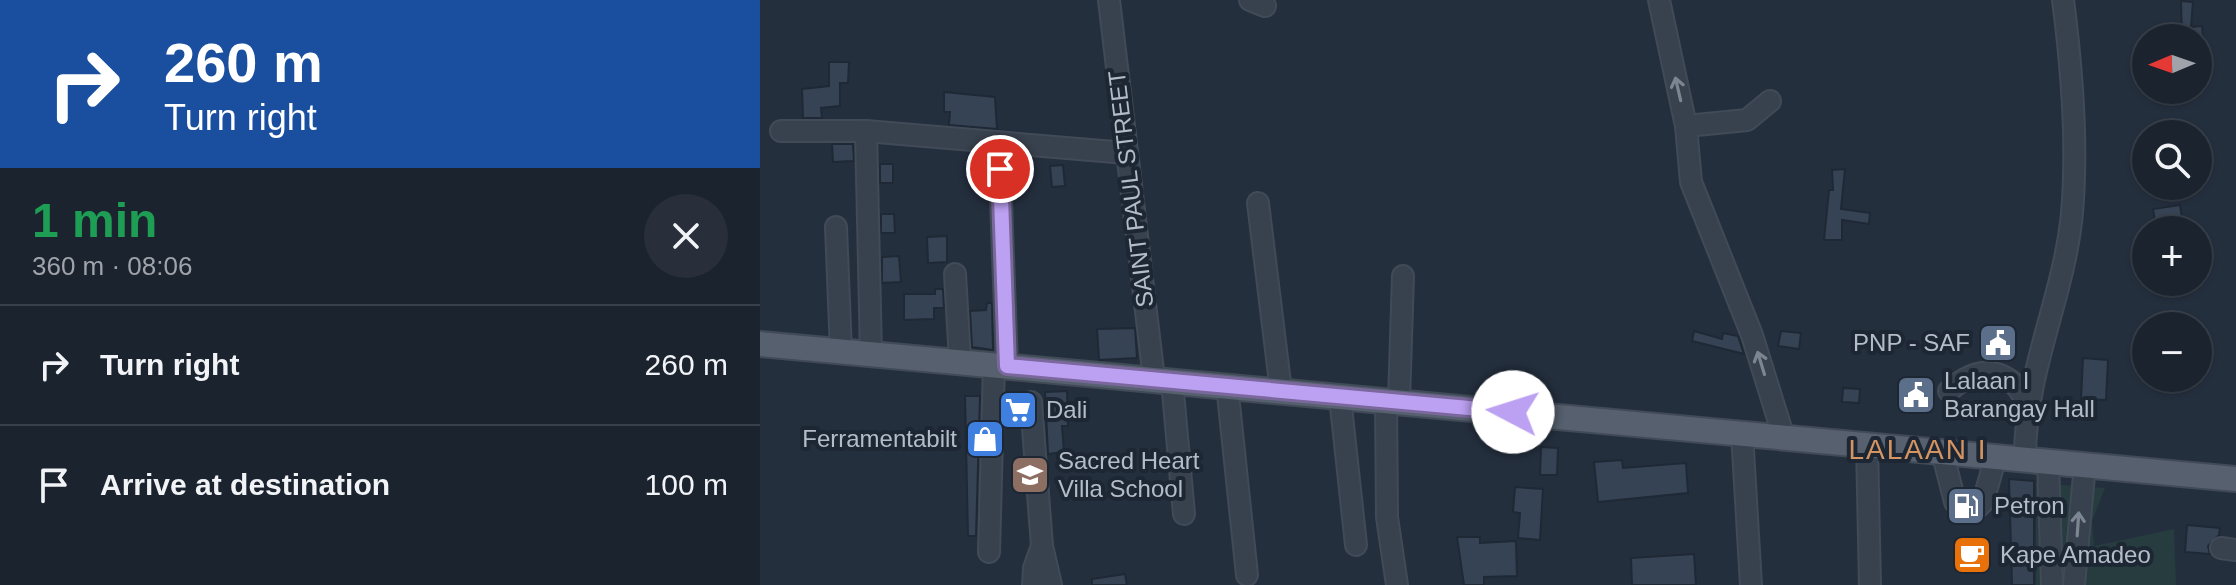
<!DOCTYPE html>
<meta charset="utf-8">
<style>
:root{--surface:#1b232e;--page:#282f3a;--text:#f1f3f6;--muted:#a0a4aa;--line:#39404a}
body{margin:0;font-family:Arial,sans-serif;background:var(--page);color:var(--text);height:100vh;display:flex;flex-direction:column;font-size:30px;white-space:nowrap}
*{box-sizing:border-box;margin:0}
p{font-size:26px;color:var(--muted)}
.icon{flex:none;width:44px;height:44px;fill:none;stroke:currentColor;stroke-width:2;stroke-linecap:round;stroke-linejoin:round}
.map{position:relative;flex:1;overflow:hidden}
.drawer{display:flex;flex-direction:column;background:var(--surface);width:760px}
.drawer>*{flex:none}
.hud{background:#1a4fa0;color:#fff;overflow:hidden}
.needle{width:52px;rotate:268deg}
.controls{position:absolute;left:1372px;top:24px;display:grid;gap:16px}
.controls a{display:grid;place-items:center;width:80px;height:80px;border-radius:50%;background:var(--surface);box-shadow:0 2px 6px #0004,0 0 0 2px var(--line);font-size:40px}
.pin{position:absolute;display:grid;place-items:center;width:68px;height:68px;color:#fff;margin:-34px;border:4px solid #fff;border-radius:50%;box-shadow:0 2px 8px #0007}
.me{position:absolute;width:88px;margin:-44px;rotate:275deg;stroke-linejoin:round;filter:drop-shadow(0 0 6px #0008)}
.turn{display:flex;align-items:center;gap:28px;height:168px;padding:0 32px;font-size:36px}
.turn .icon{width:104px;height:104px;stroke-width:2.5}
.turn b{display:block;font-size:56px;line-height:68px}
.round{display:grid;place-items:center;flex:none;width:84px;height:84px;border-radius:42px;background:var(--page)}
.overview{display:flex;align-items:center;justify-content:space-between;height:136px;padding:0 32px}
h1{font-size:48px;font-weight:600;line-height:60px;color:#1e9e55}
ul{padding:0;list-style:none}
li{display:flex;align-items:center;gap:24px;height:120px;padding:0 32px;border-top:2px solid var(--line)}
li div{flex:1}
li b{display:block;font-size:30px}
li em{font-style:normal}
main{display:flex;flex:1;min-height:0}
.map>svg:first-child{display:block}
.green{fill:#263c3f}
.building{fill:#364354;stroke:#1f2835;stroke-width:2}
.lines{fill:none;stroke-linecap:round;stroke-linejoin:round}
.minor-casing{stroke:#414a57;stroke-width:24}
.major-casing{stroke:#414a57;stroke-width:28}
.minor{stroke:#38414e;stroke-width:20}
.major{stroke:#56606e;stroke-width:24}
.oneway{stroke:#7c8592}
.route-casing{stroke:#7a689d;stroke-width:20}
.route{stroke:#bca0f2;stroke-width:14}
.labels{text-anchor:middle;stroke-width:8;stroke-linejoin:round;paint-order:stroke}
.street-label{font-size:24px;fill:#b4bcc9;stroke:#1d2633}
.poi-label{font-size:24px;fill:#b4bcc9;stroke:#1d2633;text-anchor:start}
.quarter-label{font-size:28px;letter-spacing:2px;fill:#d59563;stroke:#1d2633}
</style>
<main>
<section class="drawer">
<div class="hud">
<div class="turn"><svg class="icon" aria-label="right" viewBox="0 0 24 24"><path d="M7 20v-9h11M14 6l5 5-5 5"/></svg><div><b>260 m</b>Turn right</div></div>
</div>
<div class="overview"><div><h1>1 min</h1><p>360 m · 08:06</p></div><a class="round"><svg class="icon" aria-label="close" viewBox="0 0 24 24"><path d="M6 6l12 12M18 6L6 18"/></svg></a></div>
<ul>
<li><svg class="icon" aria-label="right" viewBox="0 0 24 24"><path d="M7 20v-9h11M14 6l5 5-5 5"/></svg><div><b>Turn right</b></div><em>260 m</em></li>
<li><svg class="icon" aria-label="arrive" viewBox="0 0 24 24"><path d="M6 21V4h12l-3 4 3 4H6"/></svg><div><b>Arrive at destination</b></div><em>100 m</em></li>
</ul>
</section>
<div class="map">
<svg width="1476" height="585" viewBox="0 0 1476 585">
<rect width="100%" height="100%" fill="#242f3e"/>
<path class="green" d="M1276 483 1345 488 1332 521 1334 546 1414 529 1416 585H1276Z"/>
<g class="building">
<path d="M1421 1 1433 2 1431 27 1442 26 1443 38H1422Z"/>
<path d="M69 62H89L88 83H80V106L61 108 62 118H43L42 89 69 86Z"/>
<path d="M184 92 235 97 237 129 189 125 190 112H184Z"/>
<path d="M72 144H93L94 161 73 162Z"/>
<rect x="120" y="164" width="13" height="19"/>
<path d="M303 165 305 186 292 187 290 166Z"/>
<path d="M1085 169 1081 209 1110 213 1109 224 1082 220V240H1064L1069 190H1073L1072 170Z"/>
<path d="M1420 205 1422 218 1395 221 1393 209Z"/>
<path d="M121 214H134L135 233H121Z"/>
<path d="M187 236V262L168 263 167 237Z"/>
<path d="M139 256 141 282 122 283V257Z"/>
<path d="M175 289H183L184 308H174V319L144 320V294H175Z"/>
<path d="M227 303H232L233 350 212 347 210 311 226 310Z"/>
<path d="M375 328 377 358 339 360 337 329Z"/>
<path d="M934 331 962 339 963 333 978 336 984 354 932 341Z"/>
<path d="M1021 331 1041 333 1039 349 1018 346Z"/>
<path d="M1323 358 1348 360 1346 400 1321 399Z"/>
<path d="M1083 388 1100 389 1099 403 1082 402Z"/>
<path d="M307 391 308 426H302L304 452 288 454 285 392Z"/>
<path d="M205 396H220L216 536H208Z"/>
<path d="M259 399 260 424 245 425 246 400Z"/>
<path d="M781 447 798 448 797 475H780Z"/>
<path d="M862 460 863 468 926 463 928 493 838 502 834 462Z"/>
<path d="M1249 479 1274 481V585H1252Z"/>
<path d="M755 487 783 489 780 540 758 538 760 513 753 512Z"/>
<path d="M1427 525 1460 528 1459 535 1448 546 1450 554 1425 552Z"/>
<path d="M697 537H720V543L756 541 757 576 724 577V585H704Z"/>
<path d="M934 554 936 585H872L871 558Z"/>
<path d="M365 574 367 585H332V579Z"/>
</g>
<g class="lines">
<defs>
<g id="minor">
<path d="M349 0 394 379"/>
<path d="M490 0 505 6"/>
<path d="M899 0 926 126 931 182 992 335 1024 438"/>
<path d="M926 126 987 120 1010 101"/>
<path d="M21 131H106L366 153"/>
<path d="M106 131 111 354"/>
<path d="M239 145 247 366"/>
<path d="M498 203 521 391"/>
<path d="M76 227 81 352"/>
<path d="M195 274 200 361"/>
<path d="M412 381 424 514"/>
<path d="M467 385 487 575"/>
<path d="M1189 391C1219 363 1251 367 1268 405"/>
<path d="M580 397 596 545"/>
<path d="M626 400 627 517 637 585"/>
<path d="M639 401 643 276"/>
<path d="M271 402 282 546 291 585"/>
<path d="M982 433 991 585"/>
<path d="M1107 444 1110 585"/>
<path d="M1182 451 1195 502 1201 508"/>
<path d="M1265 458C1265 369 1304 298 1312 213 1318 143 1312 69 1303 0"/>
<path d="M1288 460 1292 585"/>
<path d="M1217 508 1223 502 1236 456"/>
<path d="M1461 548 1476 550"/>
<path d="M229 552 234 364"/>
<path d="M273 585 274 568 282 546"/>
<path d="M1314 585 1325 464"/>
</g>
<path id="major" d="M0 344 1476 479"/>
</defs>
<use href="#minor" class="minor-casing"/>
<use href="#major" class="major-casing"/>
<use href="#minor" class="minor"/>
<use href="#major" class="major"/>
</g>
<defs><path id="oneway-shaft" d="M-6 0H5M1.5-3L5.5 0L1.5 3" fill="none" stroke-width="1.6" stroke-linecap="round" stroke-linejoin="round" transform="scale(2)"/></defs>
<g class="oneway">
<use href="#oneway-shaft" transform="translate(918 89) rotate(-103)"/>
<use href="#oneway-shaft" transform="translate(1001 363) rotate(-107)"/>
<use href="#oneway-shaft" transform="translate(1318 524) rotate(-86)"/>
</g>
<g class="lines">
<defs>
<path id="route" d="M240 169 247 366 753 412"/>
</defs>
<use href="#route" class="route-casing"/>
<use href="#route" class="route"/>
</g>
<defs>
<symbol id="civic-square" viewBox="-11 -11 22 22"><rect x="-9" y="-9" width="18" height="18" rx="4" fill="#5c6f8a" stroke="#1d2633"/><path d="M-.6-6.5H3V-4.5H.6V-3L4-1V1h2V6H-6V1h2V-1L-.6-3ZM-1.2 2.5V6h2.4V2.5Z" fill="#fff"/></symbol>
<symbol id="supermarket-square" viewBox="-11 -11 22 22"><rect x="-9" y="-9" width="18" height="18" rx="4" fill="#3f7fe0" stroke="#1d2633"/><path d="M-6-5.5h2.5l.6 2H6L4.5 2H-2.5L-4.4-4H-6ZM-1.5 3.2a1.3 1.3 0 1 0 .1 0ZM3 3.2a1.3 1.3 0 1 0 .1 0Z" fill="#fff"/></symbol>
<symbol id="shop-square" viewBox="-11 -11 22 22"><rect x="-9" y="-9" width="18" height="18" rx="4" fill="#3f7fe0" stroke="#1d2633"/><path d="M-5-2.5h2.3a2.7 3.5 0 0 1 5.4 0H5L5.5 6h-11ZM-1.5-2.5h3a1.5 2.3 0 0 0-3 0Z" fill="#fff"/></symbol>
<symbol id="school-square" viewBox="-11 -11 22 22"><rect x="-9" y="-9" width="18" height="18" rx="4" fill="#8d6e63" stroke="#1d2633"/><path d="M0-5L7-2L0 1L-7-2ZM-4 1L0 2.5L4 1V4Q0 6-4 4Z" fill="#fff"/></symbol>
<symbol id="fuel-square" viewBox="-11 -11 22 22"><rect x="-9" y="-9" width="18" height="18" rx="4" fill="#5c6f8a" stroke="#1d2633"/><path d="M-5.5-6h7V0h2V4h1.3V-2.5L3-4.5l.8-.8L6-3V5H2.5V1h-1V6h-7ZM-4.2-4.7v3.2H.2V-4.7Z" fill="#fff"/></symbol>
<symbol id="cafe-square" viewBox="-11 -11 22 22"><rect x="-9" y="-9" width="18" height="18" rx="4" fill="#e8710a" stroke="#1d2633"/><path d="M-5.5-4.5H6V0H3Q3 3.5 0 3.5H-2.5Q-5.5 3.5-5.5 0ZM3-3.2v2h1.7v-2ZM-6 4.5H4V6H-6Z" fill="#fff"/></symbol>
</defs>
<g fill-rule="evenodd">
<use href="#civic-square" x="1216" y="321" width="44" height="44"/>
<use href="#civic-square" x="1134" y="373" width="44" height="44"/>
<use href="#supermarket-square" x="236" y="388" width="44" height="44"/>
<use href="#shop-square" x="203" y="417" width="44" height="44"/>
<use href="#school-square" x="248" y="453" width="44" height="44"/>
<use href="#fuel-square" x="1184" y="484" width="44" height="44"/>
<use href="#cafe-square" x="1190" y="533" width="44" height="44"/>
</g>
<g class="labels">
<g class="street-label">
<text transform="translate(371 189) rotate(-97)" y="8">SAINT PAUL STREET</text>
</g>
<g class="poi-label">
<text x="1210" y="351" text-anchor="end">PNP - SAF</text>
<text x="1184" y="389">Lalaan I<tspan x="1184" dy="28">Barangay Hall</tspan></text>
<text x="286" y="418">Dali</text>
<text x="197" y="447" text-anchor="end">Ferramentabilt</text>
<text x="298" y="469">Sacred Heart<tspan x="298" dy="28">Villa School</tspan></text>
<text x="1234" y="514">Petron</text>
<text x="1240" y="563">Kape Amadeo</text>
</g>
<g class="quarter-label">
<text x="1158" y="459">LALAAN I</text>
</g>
</g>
</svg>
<div class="controls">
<a><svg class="needle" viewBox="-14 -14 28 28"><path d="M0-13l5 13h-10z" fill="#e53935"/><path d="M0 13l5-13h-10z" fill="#a0a4aa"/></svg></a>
<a><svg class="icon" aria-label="search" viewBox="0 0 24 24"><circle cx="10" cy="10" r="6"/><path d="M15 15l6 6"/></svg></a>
<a>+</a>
<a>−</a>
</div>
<div class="pin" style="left:240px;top:169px;background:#d93025"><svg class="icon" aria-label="arrive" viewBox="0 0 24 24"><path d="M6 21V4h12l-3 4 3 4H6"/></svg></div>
<svg class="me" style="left:753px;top:412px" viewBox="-20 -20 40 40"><circle r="19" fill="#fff"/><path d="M0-13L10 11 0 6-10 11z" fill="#bca0f2"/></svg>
</div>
</main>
